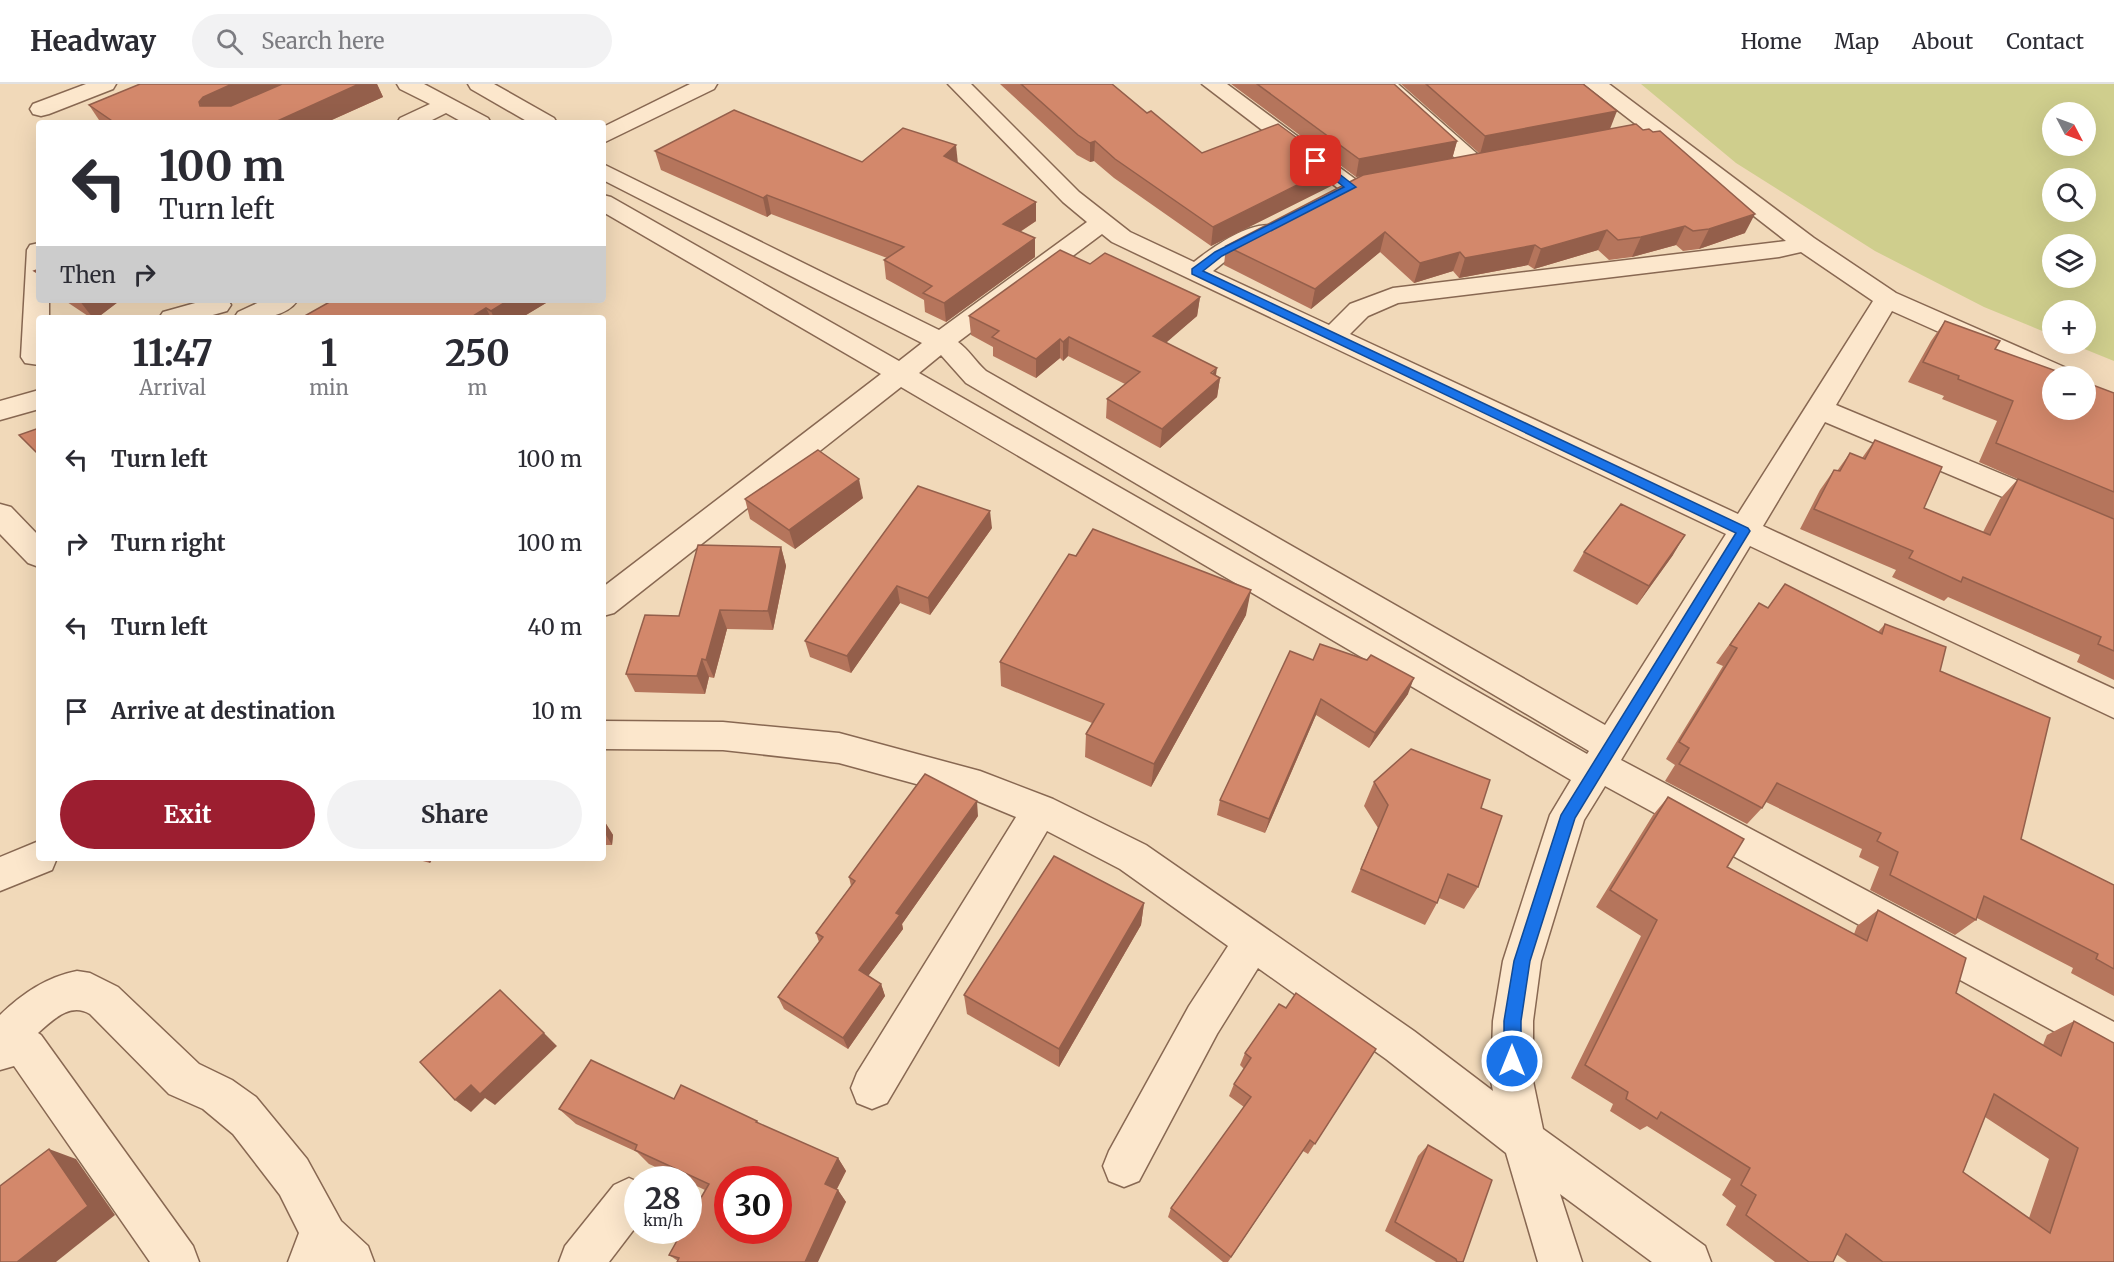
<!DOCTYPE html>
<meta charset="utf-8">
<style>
:root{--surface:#fff;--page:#f2f2f3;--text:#2b2b33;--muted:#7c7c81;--line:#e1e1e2;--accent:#9c1e30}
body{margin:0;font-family:Merriweather,serif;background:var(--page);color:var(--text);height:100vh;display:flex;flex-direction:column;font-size:22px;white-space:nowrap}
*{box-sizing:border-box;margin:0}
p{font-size:20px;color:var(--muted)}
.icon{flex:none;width:33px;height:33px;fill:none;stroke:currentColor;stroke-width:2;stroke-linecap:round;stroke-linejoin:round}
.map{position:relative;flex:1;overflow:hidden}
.drawer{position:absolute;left:36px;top:231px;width:570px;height:546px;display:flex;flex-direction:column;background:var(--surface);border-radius:6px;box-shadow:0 6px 24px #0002}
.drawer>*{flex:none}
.guide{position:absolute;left:36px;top:36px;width:570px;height:183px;border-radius:6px;box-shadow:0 6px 24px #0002;background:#fff;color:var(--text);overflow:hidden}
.needle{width:39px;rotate:131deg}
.fabs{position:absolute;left:2042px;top:18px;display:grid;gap:12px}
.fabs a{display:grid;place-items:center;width:54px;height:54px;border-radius:50%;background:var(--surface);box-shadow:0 6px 24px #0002;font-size:30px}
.speed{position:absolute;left:624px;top:1082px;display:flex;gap:12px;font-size:30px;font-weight:700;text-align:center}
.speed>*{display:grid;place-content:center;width:78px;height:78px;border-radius:50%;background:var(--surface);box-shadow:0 6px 24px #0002;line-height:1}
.speed small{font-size:15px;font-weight:400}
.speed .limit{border:9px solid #d22;background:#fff;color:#111}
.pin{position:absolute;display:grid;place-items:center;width:51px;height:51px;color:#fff;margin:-26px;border-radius:12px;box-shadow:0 3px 9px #0006}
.me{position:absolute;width:66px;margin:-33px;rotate:0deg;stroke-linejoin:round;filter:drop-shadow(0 0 4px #0008)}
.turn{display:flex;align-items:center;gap:21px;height:126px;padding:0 24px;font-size:27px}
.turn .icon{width:78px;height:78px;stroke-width:2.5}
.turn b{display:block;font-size:42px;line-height:51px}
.then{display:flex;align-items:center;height:57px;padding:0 24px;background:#0003;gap:12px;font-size:22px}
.eta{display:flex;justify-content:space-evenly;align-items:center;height:102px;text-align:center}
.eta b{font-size:36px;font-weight:700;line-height:42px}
.action{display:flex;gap:12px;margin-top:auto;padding:12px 24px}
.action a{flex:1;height:69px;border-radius:36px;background:var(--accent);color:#fff;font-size:24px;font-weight:700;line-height:69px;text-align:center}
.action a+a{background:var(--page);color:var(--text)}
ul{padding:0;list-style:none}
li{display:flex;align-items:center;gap:18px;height:84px;padding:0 24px}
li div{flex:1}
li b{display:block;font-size:22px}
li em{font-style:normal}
header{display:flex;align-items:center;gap:36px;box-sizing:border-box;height:84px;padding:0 30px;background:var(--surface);border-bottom:2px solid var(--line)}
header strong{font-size:28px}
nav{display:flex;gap:33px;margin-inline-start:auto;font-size:21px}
.search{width:420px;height:54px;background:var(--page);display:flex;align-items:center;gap:15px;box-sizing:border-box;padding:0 21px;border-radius:33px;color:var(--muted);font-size:22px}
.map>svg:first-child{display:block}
.green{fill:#cfce8d;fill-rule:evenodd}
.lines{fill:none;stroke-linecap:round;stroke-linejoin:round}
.minor-casing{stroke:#886852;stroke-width:3}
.minor{fill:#fce7cc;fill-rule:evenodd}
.wall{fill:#b5755c;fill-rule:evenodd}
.shaded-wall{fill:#945f4b}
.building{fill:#d3886b;stroke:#945f4b;stroke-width:1.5;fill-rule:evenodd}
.route{fill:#1a73e8;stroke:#114b97;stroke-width:1.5}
</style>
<header>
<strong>Headway</strong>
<div class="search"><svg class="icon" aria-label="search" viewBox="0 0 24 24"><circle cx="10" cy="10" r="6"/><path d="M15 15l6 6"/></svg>Search here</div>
<nav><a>Home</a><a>Map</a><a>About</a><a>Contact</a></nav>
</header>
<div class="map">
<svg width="2114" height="1178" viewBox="0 0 2114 1178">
<rect width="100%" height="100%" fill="#f1d9b9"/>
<path class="green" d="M1641 0H2114V277L2072 260H2085V226H2052V251L1984 223 1875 167 1736 79ZM2052 28H2085V62H2052ZM2052 94H2085V128H2052ZM2085 160V194H2052V160Z"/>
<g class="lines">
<defs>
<g id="minor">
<path d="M86 0H116L113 5 49 30 41 32 33 30 30 25 33 20Z"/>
<path d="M397 0H424L488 34 491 39H464L446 29 426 39H397L400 34 430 20 400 5Z"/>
<path d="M468 0H494L554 34 557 39H530L471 5Z"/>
<path d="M690 0H717L714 5 603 59V43Z"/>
<path d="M948 0H971L1079 108 1130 148 1194 178C1211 164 1251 136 1273 142L1276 147 1273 152 1228 175 1213 187 1329 241 1350 220 1393 204 1786 157 1584 0H1609L1814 154 1896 209 2071 286 2074 292H2052L2051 298 1892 227 1836 321 2114 437V460L1825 338 1763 442 2114 605V634L1750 462 1621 676 2114 938V980L1605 702 1584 736 1541 877 1533 937V997L1543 1045 1705 1162 1711 1178H1652L1560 1110 1582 1178H1538L1506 1069 1386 975 1258 884 1217 950 1139 1097 1124 1103 1109 1097 1103 1082 1109 1067 1189 922 1228 862 1120 785 1047 747 887 1019 872 1025 857 1019 851 1004 857 989 1016 733 975 716 839 679 723 666 603 665V637L723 638 839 649 980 687 1053 715 1146 761 1414 947 1493 1007 1491 997 1493 937 1503 877 1550 731 1571 696 901 303 614 529 603 532V503L881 290 603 128V111L611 113 899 277 922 259 603 96V80L939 246 1087 138 1063 118ZM1102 150 1112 158 1726 450 1605 641 986 287C975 277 969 266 958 258ZM1801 168 1873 217 1738 430 1350 250 1368 232 1398 219 1779 173ZM941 271 966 299 1589 667 1587 670 919 289Z"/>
<path d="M1202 0H1227L1359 98 1363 103 1359 108 1351 110 1343 108Z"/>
<path d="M1374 0H1398L1483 75 1486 80 1483 85 1475 87 1467 85Z"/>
<path d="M39 159V216H49V234H39V281L25 279 21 273 27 166 30 161Z"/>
<path d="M206 216H228L231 221 227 227 202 234H159L163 228Z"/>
<path d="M264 216H298C284 236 255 234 234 234L238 228Z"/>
<path d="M39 306V325L0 336V317Z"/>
<path d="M0 420 11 423 39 452V483L28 479 0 450Z"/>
<path d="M39 757V774H57L52 786 0 807V773Z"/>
<path d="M77 887 90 889 118 903 199 980 232 996 256 1013 307 1075 341 1137 368 1162 374 1178H288L299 1149 280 1111 233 1050 203 1025 169 1010 90 930C70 918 53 936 38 949L41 951 193 1162 199 1178H150L14 982 0 986V931C22 910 46 893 77 887Z"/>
<path d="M629 1094 638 1098V1140L609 1178H559L565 1162 614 1101Z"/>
</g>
</defs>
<use href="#minor" class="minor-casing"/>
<use href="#minor" class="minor"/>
</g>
<g class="wall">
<path d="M140 0H377L383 13 325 39H101L89 21Z"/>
<path d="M1000 0H1112L1147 29 1202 69 1335 82 1331 102 1211 162 1114 94 1094 77 1090 78 1077 71Z"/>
<path d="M1231 0H1394L1457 57 1452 75 1356 93Z"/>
<path d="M1401 0H1583L1610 45 1745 149 1699 165 1683 167 1676 161 1632 173 1609 176 1598 166 1534 185 1528 181 1459 194 1453 187 1414 199 1380 168 1311 225 1224 181 1226 162 1480 70Z"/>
<path d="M655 67 862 78 958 79 1036 118V137L1020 148 1035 154V173L946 238 925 228 924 216 886 195 884 176 887 174 771 130 767 133 661 86Z"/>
<path d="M1090 180 1200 213 1197 232 1166 258 1220 294 1217 313 1160 364 1106 334 1107 315 1125 300 1068 272 1063 277 1060 274 1036 294 993 272V263L971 251 969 232Z"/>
<path d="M64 216H123L118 218 97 234H91Z"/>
<path d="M551 216 521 234H301Z"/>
<path d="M1945 237 1995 265 2114 309V596L2077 578 2080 571 1948 513 1944 517 1892 493 1896 486 1800 445 1820 406 1834 386 1837 387 1850 369 1862 374 1875 356 1924 424 1983 448 2000 415 2018 395 2022 397 1979 378 1997 337 1942 315 1944 312 1908 298 1931 257Z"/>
<path d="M863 414 795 465 750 435 745 415Z"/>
<path d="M992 444 930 531 900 519 851 589 810 573 805 557Z"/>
<path d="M781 463 786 482 773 546 727 545 714 594 709 593 705 610 635 608 626 590 679 532Z"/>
<path d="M1584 468 1673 471 1637 521 1573 487Z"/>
<path d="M1785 500 1878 548 1885 540 1940 587 2021 755 2114 801V912L2071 889 2073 884 1977 834 1976 836 1955 851 1870 806 1879 783 1859 773 1862 765 1766 718 1762 724 1747 740 1665 697 1675 681 1666 675 1723 582 1716 579 1759 519 1768 524Z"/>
<path d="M1246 531 1151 703 1085 673 1086 650 1092 639 1001 602 1000 578Z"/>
<path d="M1313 576 1408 610 1369 664 1316 631 1265 749 1217 731 1220 716Z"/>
<path d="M1374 698 1481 724 1478 803 1464 825 1439 814 1437 819 1425 841 1351 808 1378 744 1364 722Z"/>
<path d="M1668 713 1727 783 1854 850 1857 842 1878 826 1956 909 2043 961 2047 951 2074 937 2114 1178H1847L1836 1170 1833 1178H1775L1726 1141 1736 1122 1722 1111 1731 1095 1647 1042 1640 1046 1610 1027 1613 1020 1571 994 1641 852 1596 823 1653 731ZM1985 1033 2049 1075 2029 1134 1963 1088Z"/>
<path d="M978 732 902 840 903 845 868 892 881 900 885 912 848 965 784 925 778 913 819 858 816 849 851 802 849 793Z"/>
<path d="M603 735 613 751 612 761H603Z"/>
<path d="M412 774H433L430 779Z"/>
<path d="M1144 819 1141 841 1059 983 967 930 964 911Z"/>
<path d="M1286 924 1376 965 1308 1070 1303 1067 1228 1178H1223L1168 1133 1171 1124 1244 1023 1229 1012 1234 1000 1244 985 1240 981 1245 969Z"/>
<path d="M674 1015 757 1037 759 1040 838 1074 846 1087 837 1105 846 1118 678 1177 669 1171 705 1106 688 1098V1095H682L649 1080 637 1068 576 1040 559 1025Z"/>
<path d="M1428 1061 1463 1178H1436L1385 1147 1418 1072Z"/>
</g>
<g class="shaded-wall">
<path d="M232 0H287L210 38 199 18 203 13Z"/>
<path d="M359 0H377L383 13 325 39H273Z"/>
<path d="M1617 27 1610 45 1480 70 1485 52Z"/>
<path d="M1095 57 1094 77 1090 78V59Z"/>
<path d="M1457 57 1452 75 1356 93 1359 75Z"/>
<path d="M956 61 958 80 944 72Z"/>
<path d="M1335 82 1331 102 1211 162 1213 143Z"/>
<path d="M767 111 771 130 767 133 763 114Z"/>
<path d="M1036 118V137L1004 158 1003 140Z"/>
<path d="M1755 130 1745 149 1699 165 1709 145Z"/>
<path d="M1685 142 1676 161 1632 173 1641 153Z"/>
<path d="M1607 146 1598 166 1534 185 1541 165Z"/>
<path d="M1385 148 1380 168 1311 225 1315 205Z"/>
<path d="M1035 154V173L946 238 944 219Z"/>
<path d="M1535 161 1528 181 1459 194 1465 174Z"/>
<path d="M1460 168 1453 187 1414 199 1420 179Z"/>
<path d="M1200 213 1197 232 1152 271 1153 252Z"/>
<path d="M79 216H123L118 218 97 234H93Z"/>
<path d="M509 216H551L521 234H494L491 227Z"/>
<path d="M486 224 491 234H470Z"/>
<path d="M1069 253 1068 272 1063 277V258Z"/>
<path d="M1060 255V274L1036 294V275Z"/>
<path d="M1217 284 1215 298 1220 294 1217 313 1160 364 1162 345Z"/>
<path d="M859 395 863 414 795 465 789 446Z"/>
<path d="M990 427 992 444 930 531 928 514Z"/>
<path d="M1685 451 1673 471 1637 521 1649 502Z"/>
<path d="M781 463 786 482 773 546 768 527Z"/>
<path d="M897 502 900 519 851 589 847 572Z"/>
<path d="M1251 506 1246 531 1151 703 1154 680Z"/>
<path d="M720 526 727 545 714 594 706 576Z"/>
<path d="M702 575 709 593 705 610 697 592Z"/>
<path d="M1414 594 1408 610 1369 664 1375 649Z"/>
<path d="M1321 615 1316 631 1265 749 1269 735Z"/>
<path d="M977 717 978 732 902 840 903 845 863 899 859 886 896 829Z"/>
<path d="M603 735 613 751 612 761 603 746Z"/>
<path d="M425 774H433L430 779Z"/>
<path d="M1144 819 1141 841 1059 983V965Z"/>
<path d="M881 900 885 912 848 965 843 954Z"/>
<path d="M544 949 557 962 495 1021 485 1014 471 1028 455 1016 471 1001Z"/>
<path d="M49 1065 76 1075 115 1131 56 1178H17Z"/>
<path d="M838 1074 846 1087 833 1112 825 1100Z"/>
<path d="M838 1106 846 1118 818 1178H805Z"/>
</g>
<g class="building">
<path d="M140 0H232L203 13 199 18 200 22H231L282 0H359L273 39H114H115L89 21Z"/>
<path d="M1021 0H1112L1147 29 1151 27 1202 69 1278 40 1335 82 1213 143 1115 75 1095 57 1090 59 1078 51Z"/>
<path d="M1257 0H1394L1457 57 1359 75Z"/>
<path d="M1426 0H1583L1617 27 1485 52Z"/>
<path d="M734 26 862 78 903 44 956 61 944 72 1036 118 1003 140 1035 154 944 219 923 209 932 202 884 176 904 163 767 111 763 114 655 67Z"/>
<path d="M1636 40 1643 46 1649 45 1653 48 1660 47 1755 130 1709 145 1693 147 1685 142 1641 153 1618 156 1607 146 1541 165 1535 161 1465 174 1460 168 1420 179 1385 148 1315 205 1226 162 1363 91Z"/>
<path d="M1060 166 1090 180 1105 169 1200 213 1153 252 1217 284 1211 289 1220 294 1162 345 1107 315 1140 288 1069 253 1063 258 1060 255 1036 275 992 253 999 247 969 232Z"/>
<path d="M39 185V190L34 187Z"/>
<path d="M333 216H509L491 227 486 224 470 234H301Z"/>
<path d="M1945 237 2000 257 1995 265 2070 292H2052V326H2085V298L2114 309V408L1996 359 2013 317 1958 295 1959 292 1923 278Z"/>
<path d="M39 344V371L19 351Z"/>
<path d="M1875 356 1942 383 1924 424 1990 451 2018 395 2114 435V567L2098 560 2101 553 1963 493 1961 498 1909 474 1913 467 1814 425 1834 386 1840 387 1850 369 1865 375Z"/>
<path d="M818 366 859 395 789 446 745 415Z"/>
<path d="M918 402 990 427 928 514 897 502 847 572 805 557Z"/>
<path d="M1621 420 1685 451 1649 502 1584 468Z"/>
<path d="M1093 445 1251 506 1154 680 1086 650 1104 620 1000 578 1069 470 1076 472Z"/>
<path d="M698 461 781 463 768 527 720 526 706 576 702 575 697 592 626 590 645 531 679 532Z"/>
<path d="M1785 500 1882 550 1885 540 1946 563 1940 587 2050 634 2021 755 2114 801V885L2096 875 2098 870 1984 812 1976 836 1890 791 1898 768 1877 757 1881 749 1777 699 1762 724 1679 680 1689 664 1679 658 1737 564 1730 561 1759 519 1768 524Z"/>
<path d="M1320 560 1367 576 1371 571 1414 594 1375 649 1321 615 1269 735 1220 716 1290 567 1313 576Z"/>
<path d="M1411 665 1490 696 1481 724 1502 732 1478 803 1448 790 1437 819 1361 785 1388 721 1374 698Z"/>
<path d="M925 690 977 717 896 829 900 831 859 886 881 900 843 954 778 913 823 853 816 849 855 797 849 793Z"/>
<path d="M1668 713 1744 755 1727 783 1867 857 1878 826 1966 874 1956 909 2061 972 2074 937 2114 959V1178H1883L1846 1150 1833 1178H1809L1746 1131 1756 1111 1741 1101 1750 1084 1661 1028 1657 1035 1626 1015 1628 1008 1585 981 1657 836 1610 806ZM1994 1010 2078 1064 2050 1149 1963 1088Z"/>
<path d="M1054 772 1144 819 1059 965 964 911Z"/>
<path d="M500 906 544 949 480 1010 471 1001 455 1016 420 978Z"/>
<path d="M1296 909 1376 965 1315 1060 1310 1056 1231 1173 1171 1124 1251 1013 1234 1000 1251 974 1245 969 1279 920 1286 924Z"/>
<path d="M591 976 674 1015 681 1001 757 1037 756 1038 838 1074 825 1100 838 1106 805 1178H677L679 1174 669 1171 683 1146H688V1136L709 1100 635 1066 637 1061 559 1025ZM728 1095H778V1146H728Z"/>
<path d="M1428 1061 1492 1096 1463 1178H1457L1456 1175 1395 1138Z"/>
<path d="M49 1065 88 1122 17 1178H0V1102Z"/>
</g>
<path class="route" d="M1313 75H1320L1356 103 1222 172 1203 187 1748 444 1750 447 1575 734 1530 877 1521 937V977L1518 983 1512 985 1506 983 1504 977V937L1514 877 1561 731 1736 449 1192 190V185L1215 168 1344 103 1313 79Z"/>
</svg>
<div class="fabs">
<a><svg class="needle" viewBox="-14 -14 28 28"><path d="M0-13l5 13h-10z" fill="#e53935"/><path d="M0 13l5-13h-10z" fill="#7c7c81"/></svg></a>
<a><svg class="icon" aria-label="search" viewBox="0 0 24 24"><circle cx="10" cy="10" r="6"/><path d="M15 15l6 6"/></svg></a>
<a><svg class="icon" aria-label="layers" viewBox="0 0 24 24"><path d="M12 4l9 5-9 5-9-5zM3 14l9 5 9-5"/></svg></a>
<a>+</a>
<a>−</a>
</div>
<div class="speed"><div>28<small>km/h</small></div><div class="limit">30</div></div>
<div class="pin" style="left:1316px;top:77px;background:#d93025"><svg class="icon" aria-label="arrive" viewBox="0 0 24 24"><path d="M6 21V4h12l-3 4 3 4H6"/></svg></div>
<svg class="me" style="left:1512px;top:977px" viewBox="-20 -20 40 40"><circle r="17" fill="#1a73e8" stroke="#fff" stroke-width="3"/><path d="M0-11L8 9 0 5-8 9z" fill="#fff"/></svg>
<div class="guide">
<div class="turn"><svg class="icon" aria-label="left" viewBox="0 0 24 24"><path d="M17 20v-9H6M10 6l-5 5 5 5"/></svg><div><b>100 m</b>Turn left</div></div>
<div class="then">Then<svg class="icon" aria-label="right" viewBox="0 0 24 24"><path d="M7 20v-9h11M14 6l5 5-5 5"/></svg></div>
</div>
<section class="drawer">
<div class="eta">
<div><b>11:47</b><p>Arrival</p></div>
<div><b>1</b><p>min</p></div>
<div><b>250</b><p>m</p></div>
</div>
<ul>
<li><svg class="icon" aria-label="left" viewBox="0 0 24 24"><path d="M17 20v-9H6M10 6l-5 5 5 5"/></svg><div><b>Turn left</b></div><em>100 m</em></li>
<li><svg class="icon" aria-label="right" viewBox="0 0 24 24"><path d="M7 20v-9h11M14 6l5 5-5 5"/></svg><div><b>Turn right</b></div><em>100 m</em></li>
<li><svg class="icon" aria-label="left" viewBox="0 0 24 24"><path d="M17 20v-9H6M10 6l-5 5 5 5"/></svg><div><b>Turn left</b></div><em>40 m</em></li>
<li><svg class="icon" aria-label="arrive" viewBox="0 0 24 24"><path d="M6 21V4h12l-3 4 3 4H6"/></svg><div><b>Arrive at destination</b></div><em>10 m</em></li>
</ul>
<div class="action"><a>Exit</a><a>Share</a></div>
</section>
</div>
